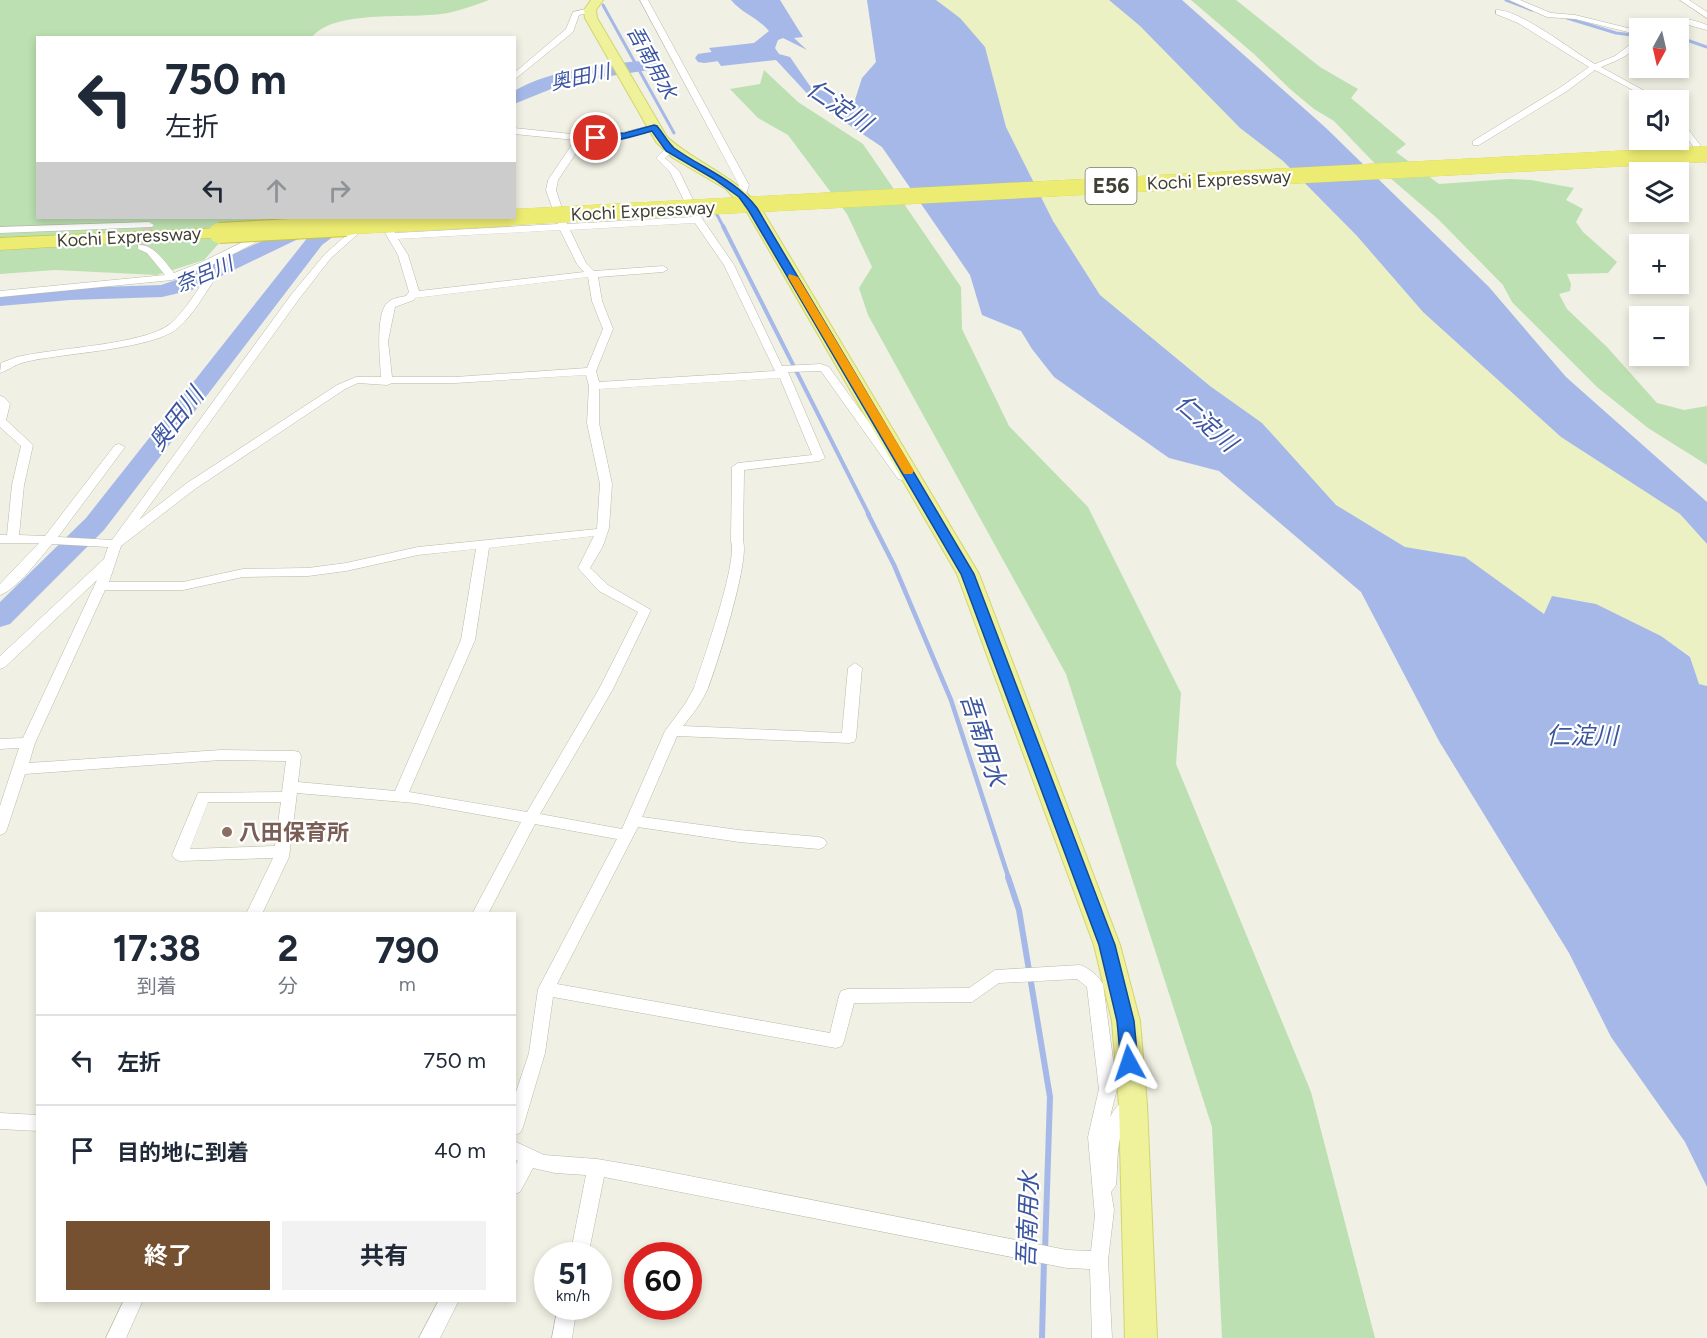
<!DOCTYPE html>
<html lang="ja">
<meta charset="utf-8">
<style>
:root{--surface:#fff;--page:#f2f2f3;--text:#1f2937;--muted:#747a83;--line:#e0e1e3;--accent:#765131}
body{margin:0;font-family:Figtree,"Noto Sans JP",sans-serif;background:var(--page);color:var(--text);height:100vh;display:flex;flex-direction:column;font-size:22px;white-space:nowrap}
*{box-sizing:border-box;margin:0}
p{font-size:20px;color:var(--muted)}
.icon{flex:none;width:33px;height:33px;fill:none;stroke:currentColor;stroke-width:2;stroke-linecap:round;stroke-linejoin:round}
.map{position:relative;flex:1;overflow:hidden}
.panel{position:absolute;left:36px;top:912px;width:480px;height:390px;display:flex;flex-direction:column;background:var(--surface);border-radius:0px;box-shadow:0 3px 9px #0003}
.panel>*{flex:none}
.banner{position:absolute;left:36px;top:36px;width:480px;height:183px;border-radius:0px;box-shadow:0 3px 9px #0003;background:#fff;color:var(--text);overflow:hidden}
.needle{width:39px;rotate:188deg}
.fabs{position:absolute;left:1629px;top:18px;display:grid;gap:12px}
.fabs a{display:grid;place-items:center;width:60px;height:60px;border-radius:0px;background:var(--surface);box-shadow:0 3px 9px #0003;font-size:30px}
.speed{position:absolute;left:534px;top:1242px;display:flex;gap:12px;font-size:30px;font-weight:700;text-align:center}
.speed>*{display:grid;place-content:center;width:78px;height:78px;border-radius:50%;background:var(--surface);box-shadow:0 3px 9px #0003;line-height:1}
.speed small{font-size:15px;font-weight:400}
.speed .limit{border:9px solid #d22;background:#fff;color:#111}
.pin{position:absolute;display:grid;place-items:center;width:51px;height:51px;color:#fff;margin:-26px;border:3px solid #fff;border-radius:50%;box-shadow:0 2px 6px #0007}
.me{position:absolute;width:66px;margin:-33px;rotate:355deg;stroke-linejoin:round;filter:drop-shadow(0 0 4px #0008)}
.turn{display:flex;align-items:center;gap:21px;height:126px;padding:0 30px;font-size:27px}
.turn .icon{width:78px;height:78px;stroke-width:2.5}
.turn b{display:block;font-size:42px;line-height:51px}
.lanes{display:flex;align-items:center;height:57px;padding:0 30px;background:#0003;justify-content:center;gap:30px;direction:ltr}
.lanes .off{opacity:.35}
.eta{display:flex;justify-content:space-evenly;align-items:center;height:102px;text-align:center}
.eta b{font-size:36px;font-weight:700;line-height:42px}
.primary-button{display:flex;gap:12px;margin-top:auto;padding:12px 30px}
.primary-button a{flex:1;height:69px;border-radius:0px;background:var(--accent);color:#fff;font-size:24px;font-weight:700;line-height:69px;text-align:center}
.primary-button a+a{background:var(--page);color:var(--text)}
ul{padding:0;list-style:none}
li{display:flex;align-items:center;gap:18px;height:90px;padding:0 30px;border-top:2px solid var(--line)}
li div{flex:1}
li b{display:block;font-size:22px}
li em{font-style:normal}
.map>svg:first-child{display:block}
.green{fill:#bce0b1}
.sand{fill:#ecf1c3}
.water{fill:#a6b8e7}
.lines{fill:none;stroke-linecap:round;stroke-linejoin:round}
.stream-far3{stroke:#a6b8e7;stroke-width:3}
.stream-far2{stroke:#a6b8e7;stroke-width:4}
.stream-far1{stroke:#a6b8e7;stroke-width:4.5}
.stream{stroke:#a6b8e7;stroke-width:6}
.river{fill:#a6b8e7;fill-rule:evenodd}
.minor-tunnel-far1{stroke:#cdcdc1;stroke-width:8;stroke-dasharray:8 4.5;stroke-linecap:butt}
.minor-tunnel{stroke:#cdcdc1;stroke-width:10;stroke-dasharray:10 5;stroke-linecap:butt}
.minor-casing{stroke:#babaa8;stroke-width:1}
.primary-casing{stroke:#d2d56d;stroke-width:2}
.motorway-casing{stroke:#cac544;stroke-width:1}
.minor{fill:#fff;fill-rule:evenodd}
.primary{fill:#eff29b;fill-rule:evenodd}
.motorway{fill:#edec72;fill-rule:evenodd}
.motorway-bridge-far1-casing{stroke:#cac544;stroke-width:16;stroke-linecap:butt}
.motorway-bridge-casing{stroke:#cac544;stroke-width:22;stroke-linecap:butt}
.motorway-bridge-far1{stroke:#edec72;stroke-width:16}
.motorway-bridge{stroke:#edec72;stroke-width:20}
.route{fill:#1a73e8;stroke:#114b97;stroke-width:1.5}
.slow{fill:#f59e0b}
.education-dot{fill:#8d6e63;stroke:#fff;stroke-width:2}
.labels{text-anchor:middle;stroke-width:4.5;stroke-linejoin:round;paint-order:stroke}
.far-street-label{font-size:18px;fill:#414035;stroke:#fff}
.far-water-label{font-size:20px;font-style:italic;fill:#3b55a0;stroke:#fff}
.shield{fill:#fff;stroke:#7a7972;stroke-width:1.5}
.shield-label{font-size:21px;font-weight:bold;fill:#414035}
.education-label{font-size:22px;font-weight:bold;fill:#785e54;stroke:#fff;text-anchor:start}
.water-label{font-size:24px;font-style:italic;fill:#3b55a0;stroke:#fff}
</style>
<div class="map">
<svg width="1707" height="1338" viewBox="0 0 1707 1338">
<rect width="100%" height="100%" fill="#f0f0e4"/>
<g class="green">
<path d="M0 0H489C476 5 461 10 448 13 413 20 336 8 312 37L38 38V218H312L298 227 221 241 204 260 157 275 55 270 0 274Z"/>
<path d="M1191 0H1236L1320 67 1358 89 1351 98 1406 144 1396 152 1439 184 1509 179 1531 180 1574 188 1566 200 1583 209 1576 222 1583 232 1617 262 1608 273 1567 274 1571 284 1570 291 1559 294 1567 309 1607 347 1657 403 1684 410 1707 406V465L1648 428 1597 387 1512 302 1503 285 1438 219 1382 171 1334 121 1314 109 1290 89 1254 54Z"/>
<path d="M764 70 798 102 863 144 961 287 962 329 1009 426 1088 507 1181 693 1176 764 1311 1092 1375 1338H1222L1212 1127 1066 674 868 315 859 288 872 267 847 214 788 135 758 118 730 89 760 84Z"/>
</g>
<path class="sand" d="M936 0H1109L1140 26 1240 128 1283 161 1357 236 1423 312 1561 437 1680 514 1707 544V686L1699 684 1690 656 1661 636 1596 604 1552 596 1544 614 1465 557 1405 547 1336 505 1262 423 1210 386 1100 295 1053 221 1006 127 985 47Z"/>
<g class="water">
<path d="M731 0H780L803 37 794 38 807 50 783 38 778 40 775 48 779 54 790 57 810 86 854 103 862 78 876 62 867 0H936L960 18 985 47 1006 127 1053 221 1100 295 1210 386 1262 423 1336 505 1405 547 1465 557 1544 614 1552 596 1596 604 1661 636 1690 657 1699 684 1707 686V1187L1685 1142 1611 1037 1569 953 1439 741 1361 592 1219 471 1169 458 1054 377 1032 349 1021 331 982 315 970 275 882 147 815 102 776 60 721 66 709 48 754 43 769 31C757 17 743 14 731 0Z"/>
<path d="M1109 0H1182L1326 128 1489 287 1566 377 1707 502V544L1680 514 1561 437 1423 312 1357 236 1283 161 1240 128 1140 26Z"/>
</g>
<g class="lines">
<g class="stream-far3">
<path d="M1506 0 1532 10"/>
<path d="M603 5 674 133"/>
<path d="M1567 18 1616 33 1640 36"/>
<path d="M1678 37 1707 47"/>
<path d="M714 209 724 228"/>
</g>
<path class="stream-far2" d="M723 226 869 515"/>
<path class="stream-far1" d="M868 514 894 565 951 700 1009 879"/>
<g class="stream">
<path d="M1008 877 1019 910 1050 1097 1045 1251"/>
<path d="M1042 1338 1044 1260"/>
</g>
<g class="river">
<path d="M752 47 758 48 760 52 758 56 704 63 698 62 695 58 698 54 704 53Z"/>
<path d="M649 60 655 61 658 65 655 69 566 83 514 104V91C554 68 604 65 649 60Z"/>
<path d="M313 218 320 220 323 224 320 228 335 218H358L322 245 104 530 10 624 0 627V602L86 518 308 237 319 229 192 290 162 297 70 300 0 306V294L70 288 161 285 176 280Z"/>
</g>
<path class="minor-tunnel-far1" d="M148 228 149 225"/>
<path class="minor-tunnel" d="M141 247 148 226"/>
<defs>
<g id="minor">
<path d="M640 0H648L749 185 745 197 737 195 739 185Z"/>
<path d="M1509 0H1520L1551 13 1575 15 1640 31V35L1575 19 1547 17Z"/>
<path d="M1680 0H1689L1707 12V18Z"/>
<path d="M590 8H593V12L579 15 573 32 514 80V73L566 29 573 12Z"/>
<path d="M1496 10C1520 9 1572 51 1595 64L1615 56 1640 37V44C1629 56 1616 61 1601 67L1661 100H1652L1595 70 1567 91 1479 145H1473V141L1561 87 1589 67 1518 23 1496 14Z"/>
<path d="M1675 19C1686 18 1697 21 1707 25V30L1681 23 1660 28H1650Z"/>
<path d="M1678 116 1707 154V163L1704 162 1678 125Z"/>
<path d="M654 125 657 126V130L612 141H584L558 180 556 190 567 224 692 217 670 172 656 158 667 147H673V151L665 158 679 171 703 220 734 265 782 366 821 364 829 367 908 476 902 480 898 479 821 371 788 372 825 458 819 461 744 470 743 541C750 560 717 665 708 688 702 702 693 714 683 726L842 733 848 668 855 663 862 668 856 738 854 742 849 743 677 736 642 817 739 830 819 837 824 839 827 843 824 847 819 849 739 842 638 827 557 984 830 1033 839 996 841 991 847 989 969 988 995 970 1080 965C1089 968 1099 976 1103 984L1117 1089 1110 1117C1115 1107 1125 1096 1137 1101L1140 1106C1136 1114 1128 1117 1125 1124 1116 1140 1118 1167 1116 1185L1111 1192 1114 1210 1108 1260 1112 1338H1092L1090 1269 1067 1268 604 1177 588 1256H570L586 1175 555 1173 533 1168 520 1192 514 1194V1167L518 1161 514 1159V1141L544 1155 597 1159 644 1167 1067 1250 1091 1251 1095 1216 1088 1137 1099 1089 1087 987 1077 979 999 983 972 1002 854 1003 844 1041 842 1046 836 1048 553 997 545 1053 523 1127 520 1133 514 1135V1098L529 1053 538 989 617 839 535 824 488 914H472L521 822 415 803 297 793 289 857 262 914H246L273 858 180 861 175 859 172 855 198 793 282 792 286 761 221 760 25 774 7 829 5 833 0 835V806L19 748 0 749V739L23 738 97 580 5 667 0 669V656L104 559 108 547 52 544C40 558 16 590 0 595V584L39 543H0V535H7L12 485 21 446 0 427V396L4 397 10 404 6 420 33 445 24 485 19 535 45 536 115 445 119 444 125 447 58 537 112 540 291 295 325 254 361 222 369 224 331 258 299 299 139 520 187 483 337 385 356 377H381C380 360 375 313 388 302 393 298 401 297 406 296L409 292 398 255 384 231 386 229H392L395 233 558 224 546 190 548 180 575 140 514 134V128L581 135H612ZM695 223 724 265 775 371 599 382 596 371 613 329 602 301 598 277 663 272 668 269 663 266 594 271 586 263 570 230ZM560 230 577 264 584 272 419 291 408 255 398 239ZM588 277 592 301 603 329 587 368 455 377H392L388 341 395 307 414 300 415 298ZM586 375 589 386 587 423 600 484 597 529 418 547 346 563 308 568 243 569 183 582H109L121 546 195 489 345 389 358 383 387 385 392 383H455ZM780 378 812 455 738 463 732 467 731 541C738 563 703 660 694 688L685 704 665 731 622 829 540 814 613 689 651 610 608 585 590 568 603 546 609 528 612 484 599 423V389ZM594 536 578 568 599 591 638 612 599 689 527 812 409 792 475 640 489 548ZM476 549 461 640 395 791 298 782 301 756 299 752 294 751 221 750 29 763 35 743 105 590H183L243 577 308 576 346 571 418 555ZM208 802H281L275 846 190 849Z"/>
<path d="M149 222 154 225 152 227 0 233V227Z"/>
<path d="M267 230 272 233 270 235 212 265 217 276C205 293 194 314 178 328 152 350 61 353 25 362 15 364 9 370 0 373L1 363 17 357C53 348 144 345 170 324 185 311 196 292 207 276L203 268 172 280 0 297V291L165 275 147 253 138 249V245C154 244 164 261 174 273L202 262Z"/>
<path d="M0 1113 38 1115V1131L0 1129Z"/>
<path d="M124 1300H143L126 1338H106Z"/>
<path d="M439 1300H459L440 1338H419Z"/>
<path d="M558 1306H577L572 1338H552Z"/>
</g>
<path id="primary" d="M591 0H603L596 10 597 18 667 137C697 164 737 176 762 210L979 574 1120 945 1140 1021 1147 1105 1157 1338H1125L1119 1105 1112 1021 1094 945 957 574 747 212 726 189 673 158 656 142 585 18 584 10Z"/>
<path id="motorway" d="M219 228 225 229 228 233 225 237 0 250V238Z"/>
</defs>
<use href="#minor" class="minor-casing"/>
<use href="#primary" class="primary-casing"/>
<use href="#motorway" class="motorway-casing"/>
<use href="#minor" class="minor"/>
<use href="#primary" class="primary"/>
<use href="#motorway" class="motorway"/>
<defs>
<g id="motorway-bridge-far1">
<path d="M514 217 1707 154"/>
<path d="M317 228 510 218"/>
</g>
<path id="motorway-bridge" d="M219 233 346 226"/>
</defs>
<use href="#motorway-bridge-far1" class="motorway-bridge-far1-casing"/>
<use href="#motorway-bridge" class="motorway-bridge-casing"/>
<use href="#motorway-bridge-far1" class="motorway-bridge-far1"/>
<use href="#motorway-bridge" class="motorway-bridge"/>
</g>
<path class="route" d="M654 125 657 126C663 133 668 143 674 148 703 169 735 179 757 208L974 574 1115 945 1134 1021 1138 1063 1135 1068 1129 1070 1123 1068 1121 1063 1117 1021 1099 945 961 574 749 211 739 197 714 179 666 151 652 131C637 135 605 146 592 138L596 135 625 133Z"/>
<path class="slow" d="M789 274 798 277 914 471 912 474H904L902 471 788 277Z"/>
<circle class="education-dot" cx="227" cy="832" r="6"/>
<g class="labels">
<g class="far-street-label">
<text transform="translate(1219 180) rotate(-3)" y="6">Kochi Expressway</text>
<text transform="translate(643 211) rotate(-3)" y="6">Kochi Expressway</text>
<text transform="translate(129 237) rotate(-3)" y="6">Kochi Expressway</text>
</g>
<g class="far-water-label">
<text transform="translate(652 62) rotate(61)" y="7">吾南用水</text>
<text transform="translate(580 77) rotate(-12)" y="7">奥田川</text>
<text transform="translate(204 274) rotate(-23)" y="7">奈呂川</text>
</g>
<rect class="shield" x="1085.5" y="168" width="51" height="36" rx="4.5"/>
<g class="shield-label">
<text x="1111" y="193">E56</text>
</g>
<g class="education-label">
<text x="239" y="840">八田保育所</text>
</g>
<g class="water-label">
<text transform="translate(839 106) rotate(34)" y="8">仁淀川</text>
<text transform="translate(176 419) rotate(-52)" y="8">奥田川</text>
<text transform="translate(1206 423) rotate(41)" y="8">仁淀川</text>
<text x="1582" y="744">仁淀川</text>
<text transform="translate(983 740) rotate(72)" y="8">吾南用水</text>
<text transform="translate(1028 1220) rotate(-88)" y="8">吾南用水</text>
</g>
</g>
</svg>
<div class="fabs">
<a><svg class="needle" viewBox="-14 -14 28 28"><path d="M0-13l5 13h-10z" fill="#e53935"/><path d="M0 13l5-13h-10z" fill="#747a83"/></svg></a>
<a><svg class="icon" aria-label="sound" viewBox="0 0 24 24"><path d="M4 9h4l5-4v14l-5-4H4zM17 9q2 3 0 6"/></svg></a>
<a><svg class="icon" aria-label="layers" viewBox="0 0 24 24"><path d="M12 4l9 5-9 5-9-5zM3 14l9 5 9-5"/></svg></a>
<a>+</a>
<a>−</a>
</div>
<div class="speed"><div>51<small>km/h</small></div><div class="limit">60</div></div>
<div class="pin" style="left:596px;top:138px;background:#d93025"><svg class="icon" aria-label="arrive" viewBox="0 0 24 24"><path d="M6 21V4h12l-3 4 3 4H6"/></svg></div>
<svg class="me" style="left:1129px;top:1063px" viewBox="-20 -20 40 40"><path d="M0-17L14 15 0 8-14 15z" fill="#1a73e8" stroke="#fff" stroke-width="4"/></svg>
<div class="banner">
<div class="turn"><svg class="icon" aria-label="left" viewBox="0 0 24 24"><path d="M17 20v-9H6M10 6l-5 5 5 5"/></svg><div><b>750 m</b>左折</div></div>
<div class="lanes"><svg class="icon" aria-label="left" viewBox="0 0 24 24"><path d="M17 20v-9H6M10 6l-5 5 5 5"/></svg><svg class="icon off" aria-label="ahead" viewBox="0 0 24 24"><path d="M12 20V5M6 11l6-6 6 6"/></svg><svg class="icon off" aria-label="right" viewBox="0 0 24 24"><path d="M7 20v-9h11M14 6l5 5-5 5"/></svg></div>
</div>
<section class="panel">
<div class="eta">
<div><b>17:38</b><p>到着</p></div>
<div><b>2</b><p>分</p></div>
<div><b>790</b><p>m</p></div>
</div>
<ul>
<li><svg class="icon" aria-label="left" viewBox="0 0 24 24"><path d="M17 20v-9H6M10 6l-5 5 5 5"/></svg><div><b>左折</b></div><em>750 m</em></li>
<li><svg class="icon" aria-label="arrive" viewBox="0 0 24 24"><path d="M6 21V4h12l-3 4 3 4H6"/></svg><div><b>目的地に到着</b></div><em>40 m</em></li>
</ul>
<div class="primary-button"><a>終了</a><a>共有</a></div>
</section>
</div>
